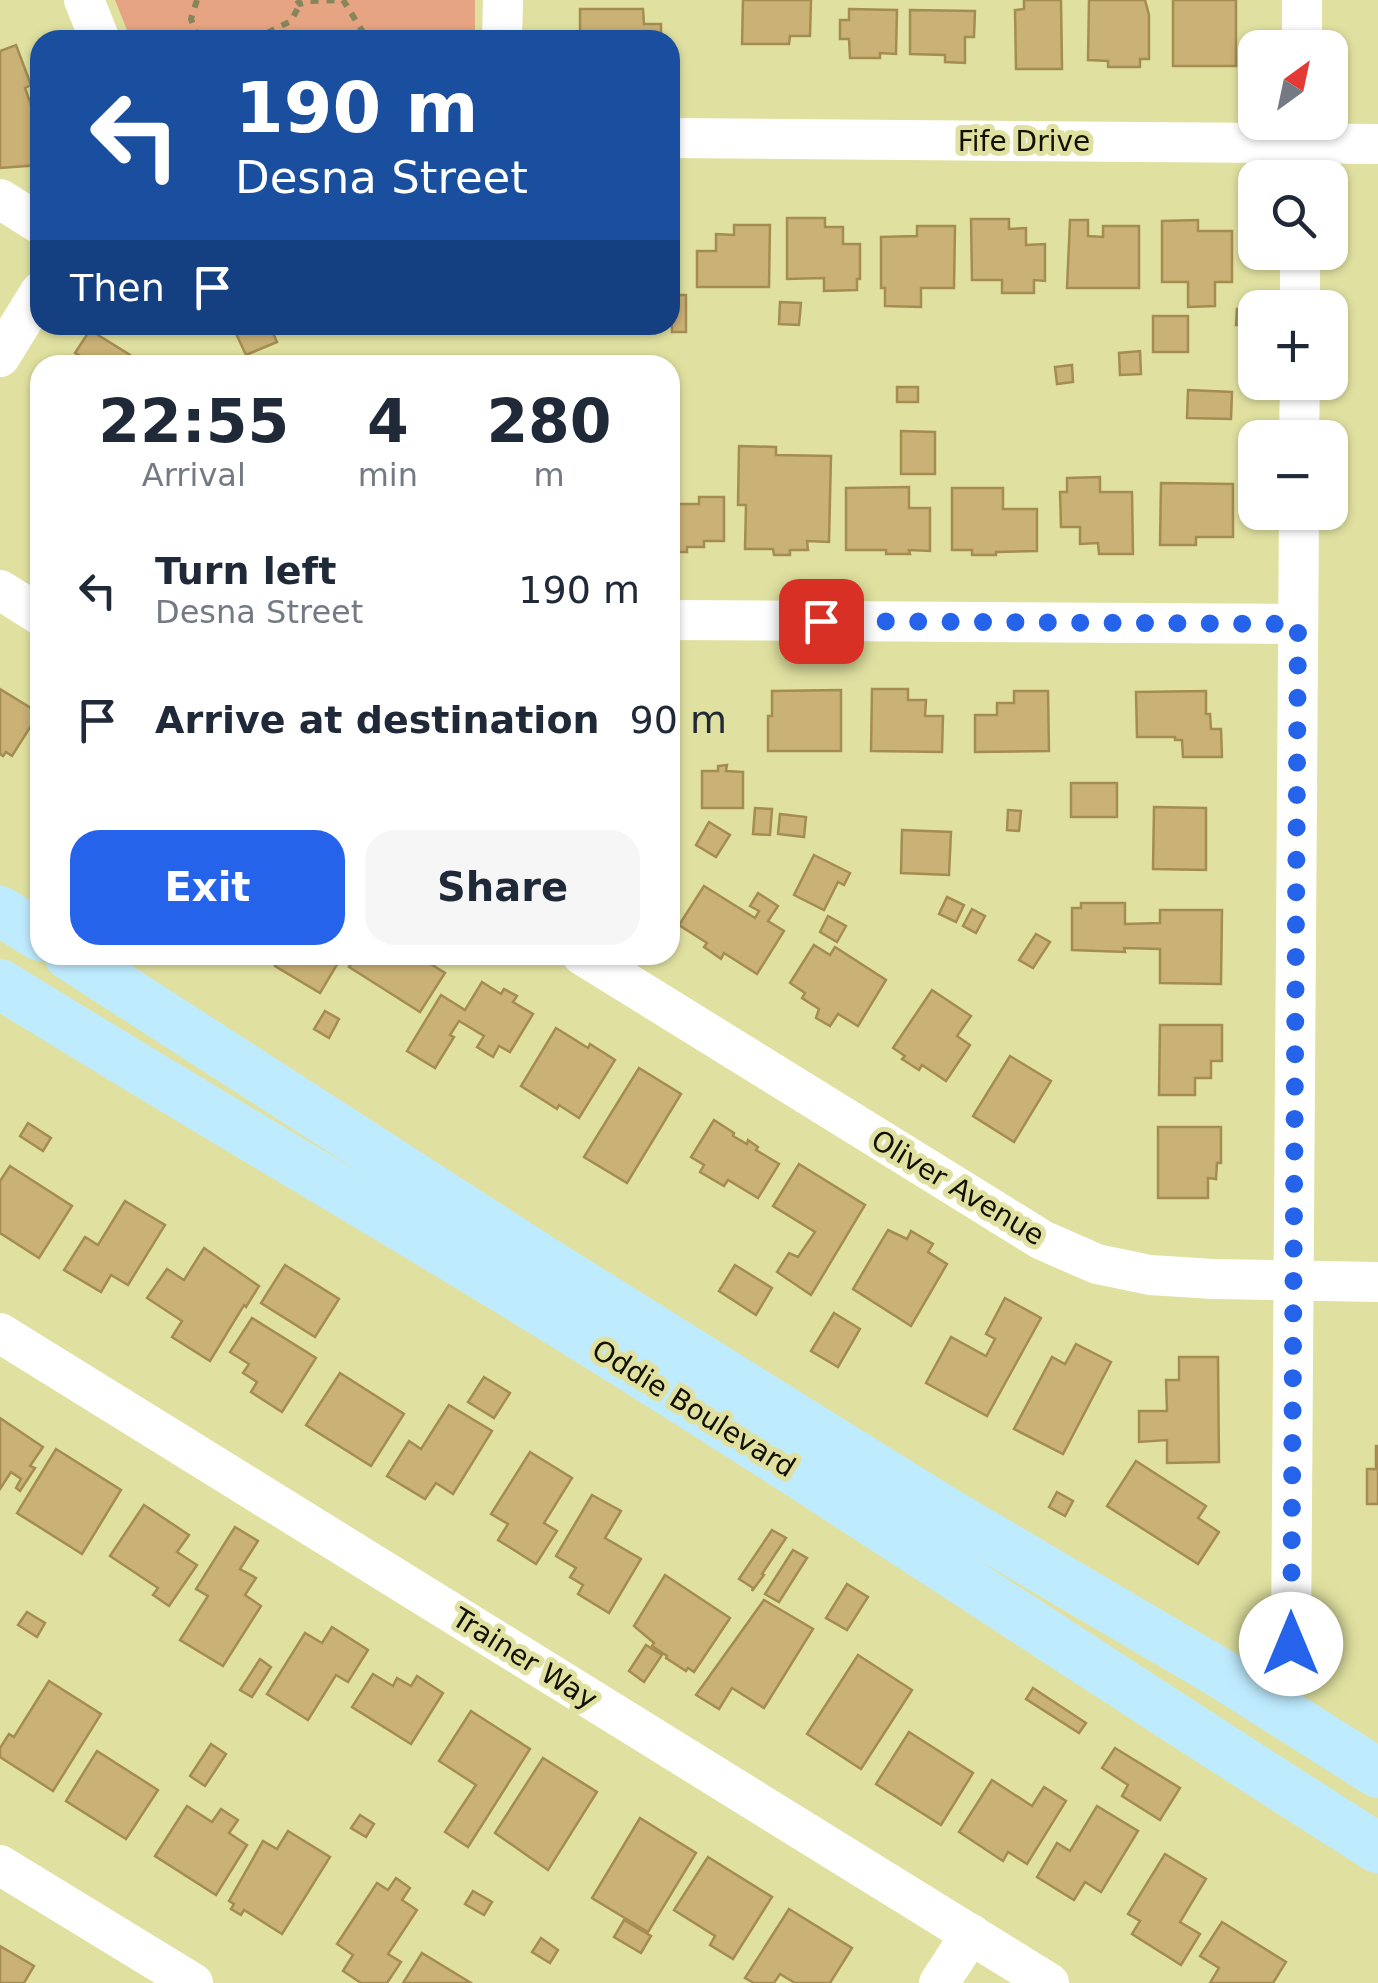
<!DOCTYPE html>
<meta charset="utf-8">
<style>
:root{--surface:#fff;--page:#f6f6f7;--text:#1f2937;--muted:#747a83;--accent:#2563eb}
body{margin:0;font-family:"DejaVu Sans",sans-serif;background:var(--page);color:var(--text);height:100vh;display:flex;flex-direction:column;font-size:38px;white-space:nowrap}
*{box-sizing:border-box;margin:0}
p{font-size:32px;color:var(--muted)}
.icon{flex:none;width:55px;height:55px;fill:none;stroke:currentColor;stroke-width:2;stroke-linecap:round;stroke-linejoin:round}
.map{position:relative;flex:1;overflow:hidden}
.details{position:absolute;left:30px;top:355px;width:650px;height:610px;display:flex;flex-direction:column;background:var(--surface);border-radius:30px;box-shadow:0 2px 8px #0004}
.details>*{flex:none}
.top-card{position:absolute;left:30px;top:30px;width:650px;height:305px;border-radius:30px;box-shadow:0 2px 8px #0004;background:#1a4fa0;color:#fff;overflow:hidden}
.needle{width:65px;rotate:33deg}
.buttons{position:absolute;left:1238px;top:30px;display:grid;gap:20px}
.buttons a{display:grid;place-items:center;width:110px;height:110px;border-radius:20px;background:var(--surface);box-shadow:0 2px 8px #0004;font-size:50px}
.pin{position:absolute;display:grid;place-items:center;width:85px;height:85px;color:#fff;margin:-42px;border-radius:20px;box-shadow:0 5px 15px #0006}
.me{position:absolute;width:110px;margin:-55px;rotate:0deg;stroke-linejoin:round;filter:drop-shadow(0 0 8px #0008)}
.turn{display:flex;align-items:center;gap:35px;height:210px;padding:0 40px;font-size:45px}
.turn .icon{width:130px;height:130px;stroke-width:2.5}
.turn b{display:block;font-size:70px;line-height:85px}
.then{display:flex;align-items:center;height:95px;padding:0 40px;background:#0003;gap:20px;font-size:38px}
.eta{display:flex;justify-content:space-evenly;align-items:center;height:170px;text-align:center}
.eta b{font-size:60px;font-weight:600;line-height:70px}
.button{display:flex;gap:20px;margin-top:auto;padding:20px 40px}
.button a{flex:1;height:115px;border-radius:30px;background:var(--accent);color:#fff;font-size:40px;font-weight:600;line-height:115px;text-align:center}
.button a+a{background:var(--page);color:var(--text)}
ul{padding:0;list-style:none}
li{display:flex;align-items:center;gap:30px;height:130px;padding:0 40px}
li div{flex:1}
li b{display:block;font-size:38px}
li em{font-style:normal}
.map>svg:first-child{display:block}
.green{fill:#e6a482}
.building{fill:#cab175;stroke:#a58d52;stroke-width:2.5}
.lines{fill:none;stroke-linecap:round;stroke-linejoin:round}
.path{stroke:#86865a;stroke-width:6;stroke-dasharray:8 8;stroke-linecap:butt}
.minor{stroke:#fff;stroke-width:40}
.major{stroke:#bfebfe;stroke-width:50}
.route{stroke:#2563eb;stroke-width:18;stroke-dasharray:0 32.4}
.labels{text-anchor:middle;stroke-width:10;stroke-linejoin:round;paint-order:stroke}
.street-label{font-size:28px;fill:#121100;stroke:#e0e1a0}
</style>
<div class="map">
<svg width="1378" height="1983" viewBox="0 0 1378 1983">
<rect width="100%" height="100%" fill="#e0e1a0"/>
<path class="green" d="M115 0H475V40H131Z"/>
<g class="building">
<path d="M743 0H811L810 36H790L789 44H742Z"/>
<path d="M1024 0H1061L1062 69H1016L1015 10 1024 9Z"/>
<path d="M1089 0H1145L1149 15V59H1140V67H1108V61L1088 60Z"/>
<rect x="1173" y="0" width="63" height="66"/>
<path d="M580 9H643L644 24H661V40H580Z"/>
<path d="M849 9 897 10 896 54 880 53V58H850L849 39H840V20H849Z"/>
<path d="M910 10 975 11 974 37H965V63L945 62V55L910 54Z"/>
<path d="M16 45 31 85 25 88 34 113 39 165 0 168V51Z"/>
<path d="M787 218H825V227H843V244H860V279H857V290L824 291V278L787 279Z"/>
<path d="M971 219H1009V229L1026 228V245L1045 244V281L1034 280V293H1002V280H972Z"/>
<path d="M1070 220H1088V236L1103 237V226H1139V288H1067Z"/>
<path d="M1198 220V231H1232V282H1215V306L1188 307V282H1162V221Z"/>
<path d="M734 225H770L769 287H697V251H716V234L734 235Z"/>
<path d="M917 226H955L954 288H921V307L885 306V288H881V237L917 236Z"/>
<path d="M670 242H677L676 278 673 279V295H686V332H672Z"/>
<path d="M780 302 801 303 799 325 779 324Z"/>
<path d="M1237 309H1255V325H1236Z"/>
<rect x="1153" y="316" width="35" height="36"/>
<path d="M232 325H272L270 326 277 342 246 355Z"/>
<path d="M90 330 130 355 124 365H73L79 355 75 353Z"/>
<path d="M1140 351 1141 374 1120 375 1119 353Z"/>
<path d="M1072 365 1073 382 1057 384 1055 367Z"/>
<rect x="897" y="387" width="21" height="15"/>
<path d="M1188 390 1232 392 1231 419 1187 418Z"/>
<path d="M901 431 935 432V474H901Z"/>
<path d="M739 446 776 447V455L831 456 829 542 807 541 808 550H790V555H774L773 549H745L746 505H738Z"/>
<path d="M1100 477V492H1132L1133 554H1099L1098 543 1080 544V527H1061L1060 492H1067V478Z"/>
<path d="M1161 483 1233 484V537H1196V545H1160Z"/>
<path d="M909 487V508H930V551L909 550 910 554H886V550H846V488Z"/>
<path d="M952 488H1003V509H1037V551L996 552V555H972V550H952Z"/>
<path d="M699 497H724V541H704V547H687V552H677V547H670V504H699Z"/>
<path d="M1255 499V512H1261V516H1240V500Z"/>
<path d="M0 689 39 713 12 756 6 752 3 756 0 754Z"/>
<path d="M872 689H908V700H926L925 716H943L942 752 871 751Z"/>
<path d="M841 690V751H768V716H772V691Z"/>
<path d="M1014 691H1048L1049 751 975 752V715H997V703H1014Z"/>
<path d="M1206 691V714H1210L1211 729H1221L1222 757H1183L1182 740H1175V737H1137L1136 692Z"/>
<path d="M727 765 726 771 743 772V808H702V771H718V766Z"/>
<rect x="1071" y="783" width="46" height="34"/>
<path d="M1154 807 1206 808V870L1153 869Z"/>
<path d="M755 808 772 809 770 835 753 834Z"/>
<path d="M1008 810 1021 811 1019 831 1007 830Z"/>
<path d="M780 814 806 817 804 837 778 834Z"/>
<path d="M709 822 730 835 716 857 696 845Z"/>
<path d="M902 830 951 832 949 875 901 873Z"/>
<path d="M814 855 850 873 844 885 838 882 824 910 794 895Z"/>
<path d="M704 886 755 918 759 911 750 906 758 893 778 906 768 921 784 931 757 974 724 953 721 959 704 947 707 943 679 925Z"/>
<path d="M947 897 964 905 956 922 939 914Z"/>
<path d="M1081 903H1125V924L1160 923V910H1222L1221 984 1160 983V949L1124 948 1125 952 1072 950V908H1081Z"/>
<path d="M972 909 985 916 976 933 963 926Z"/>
<path d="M828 916 846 926 837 942 820 932Z"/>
<path d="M1036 934 1050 942 1033 968 1019 960Z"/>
<path d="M814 945 830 955 835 947 886 980 858 1026 838 1014 830 1026 816 1018 819 1009 802 998 805 993 790 983Z"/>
<path d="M282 955H298L310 963 314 955H325L338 963 320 993 275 966Z"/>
<path d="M357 955H430L426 961 445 973 420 1012 349 967Z"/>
<path d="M482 982 501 994 504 989 517 996 513 1002 533 1014 510 1052 499 1046 493 1057 477 1047 484 1036 459 1021 450 1035 454 1037 435 1068 407 1051 441 995 465 1010Z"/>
<path d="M932 990 971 1016 957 1036 970 1045 946 1081 922 1065 919 1070 902 1059 905 1056 893 1048Z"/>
<path d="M325 1011 339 1019 329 1038 314 1029Z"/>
<path d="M1160 1025H1222V1061H1211V1078H1195V1095H1159Z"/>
<path d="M556 1028 588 1048 590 1044 615 1060 579 1118 559 1105 557 1109 521 1086Z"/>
<path d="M1010 1056 1051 1081 1014 1142 973 1116Z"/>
<path d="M639 1068 681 1094 627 1183 584 1157Z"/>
<path d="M714 1120 734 1133 733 1136 747 1144 748 1140 758 1147 756 1150 779 1164 758 1198 728 1180 724 1186 700 1172 704 1165 691 1157Z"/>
<path d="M28 1123 51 1138 43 1151 20 1136Z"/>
<path d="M1158 1127H1221V1163H1217L1216 1179 1208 1178V1198H1158Z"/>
<path d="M799 1164 865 1205 811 1295 777 1272 789 1253 798 1257 815 1232 773 1206Z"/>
<path d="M10 1166 72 1206 39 1258 0 1233V1181Z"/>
<path d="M125 1201 165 1225 128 1285 111 1275 101 1292 64 1270 85 1237 98 1245Z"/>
<path d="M888 1230 907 1239 911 1231 933 1244 928 1252 947 1264 911 1326 853 1289Z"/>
<path d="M204 1248 259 1286 246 1307 244 1305 210 1361 172 1337 182 1321 147 1298 167 1269 184 1280Z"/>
<path d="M285 1265 339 1299 315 1337 261 1303Z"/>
<path d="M735 1265 772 1288 756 1315 719 1291Z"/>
<path d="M1005 1298 1041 1318 987 1416 926 1383 951 1337 986 1356 995 1339 986 1334Z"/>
<path d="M834 1313 860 1329 838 1367 811 1351Z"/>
<path d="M252 1318 316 1358 282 1412 251 1392 257 1382 243 1373 249 1364 230 1352Z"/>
<path d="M1076 1344 1111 1362 1063 1454 1014 1429 1052 1357 1065 1364Z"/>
<path d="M1179 1357H1218L1219 1462 1167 1463V1440L1139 1442V1411H1167L1166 1380H1179Z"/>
<path d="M340 1373 404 1414 371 1466 306 1425Z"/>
<path d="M484 1377 510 1393 494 1418 468 1402Z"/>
<path d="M449 1405 492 1431 453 1494 436 1483 425 1499 387 1476 409 1441 421 1449Z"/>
<path d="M0 1418 43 1447 30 1466 35 1468 20 1491 16 1488 21 1479 11 1472 0 1489Z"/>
<path d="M1376 1446H1378V1504H1367V1469H1376Z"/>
<path d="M56 1449 121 1490 82 1554 17 1513Z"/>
<path d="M530 1452 572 1478 544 1523 557 1531 536 1564 498 1540 508 1524 491 1514Z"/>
<path d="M1136 1461 1206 1506 1198 1518 1219 1532 1198 1564 1107 1506Z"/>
<path d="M1057 1492 1073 1501 1065 1516 1049 1507Z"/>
<path d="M592 1495 621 1511 605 1538 641 1559 609 1613 578 1594 583 1585 570 1577 576 1568 556 1556Z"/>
<path d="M144 1505 189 1535 177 1552 197 1565 169 1606 153 1595 158 1588 110 1556Z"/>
<path d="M235 1527 258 1541 240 1569 256 1578 245 1595 261 1606 223 1666 180 1640 208 1596 196 1589Z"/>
<path d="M772 1530 786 1538 762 1574 764 1575 752 1591 753 1588 739 1579Z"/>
<path d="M793 1550 807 1558 779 1602 765 1594Z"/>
<path d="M665 1575 730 1618 694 1672 688 1668 686 1671 666 1658 667 1656 652 1646 654 1643 634 1626Z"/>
<path d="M847 1584 868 1597 847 1630 826 1618Z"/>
<path d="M764 1600 813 1629 764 1708 732 1688 719 1709 696 1695Z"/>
<path d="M27 1612 45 1623 37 1637 18 1625Z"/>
<path d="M332 1627 368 1650 348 1682 336 1675 308 1720 267 1694 305 1633 322 1643Z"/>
<path d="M646 1645 662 1655 644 1682 629 1671Z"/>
<path d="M858 1655 912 1690 861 1769 807 1734Z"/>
<path d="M260 1659 271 1667 252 1697 240 1690Z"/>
<path d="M373 1674 393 1686 397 1678 411 1686 417 1676 443 1693 411 1744 352 1707Z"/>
<path d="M49 1681 101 1714 53 1791 0 1757V1748L9 1734 14 1737Z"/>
<path d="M1033 1688 1086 1723 1079 1733 1026 1699Z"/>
<path d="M471 1711 530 1749 468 1847 445 1832 476 1785 439 1761Z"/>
<path d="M909 1732 973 1773 941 1825 876 1784Z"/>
<path d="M211 1744 226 1754 205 1786 190 1776Z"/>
<path d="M1115 1748 1180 1788 1160 1820 1122 1796 1128 1785 1102 1768Z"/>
<path d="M97 1751 158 1790 126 1839 66 1801Z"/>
<path d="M543 1758 597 1792 548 1870 495 1833Z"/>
<path d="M992 1780 1032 1806 1044 1787 1066 1801 1027 1864 1008 1852 1003 1861 959 1832Z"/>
<path d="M187 1806 212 1822 221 1809 238 1820 229 1833 247 1845 216 1895 155 1856Z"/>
<path d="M1097 1806 1138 1831 1101 1892 1085 1882 1074 1900 1037 1877 1057 1843 1070 1851Z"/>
<path d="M360 1815 374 1824 366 1837 351 1828Z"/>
<path d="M640 1818 696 1853 648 1932 592 1898Z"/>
<path d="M288 1831 330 1857 282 1934 244 1910 241 1915 231 1909 234 1904 229 1901 263 1841 277 1849Z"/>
<path d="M1165 1854 1206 1879 1180 1922 1200 1934 1181 1965 1132 1934 1140 1921 1128 1914Z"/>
<path d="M708 1857 772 1897 733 1959 710 1945 715 1936 674 1910Z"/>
<path d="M396 1878 410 1888 402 1900 417 1910 388 1954 401 1962 387 1983H361L343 1971 353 1955 337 1944 377 1883 388 1890Z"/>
<path d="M473 1891 492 1902 484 1915 465 1904Z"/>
<path d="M789 1909 852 1948 830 1983H795L780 1974 774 1983H754L745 1978Z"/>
<path d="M624 1920 651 1936 641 1953 614 1937Z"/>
<path d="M1222 1922 1286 1962 1273 1983H1210L1219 1968 1200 1956Z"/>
<path d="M541 1938 558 1950 550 1963 532 1952Z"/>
<path d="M0 1946 34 1966 24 1983H0Z"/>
<path d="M422 1953 471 1983H403Z"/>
</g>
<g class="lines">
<g class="path">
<path d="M197 0 191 19 199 40"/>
<path d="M297 0 300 4 310 1 343 0 363 32 374 40"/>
<path d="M253 40 291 21 300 4"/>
</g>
<g class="minor">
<path d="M84 0 100 40"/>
<path d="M502 40 503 0"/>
<path d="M1302 48V0"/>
<path d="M670 138 1378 144"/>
<path d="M1301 178V122"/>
<path d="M0 199 40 224"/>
<path d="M1300 308V252"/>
<path d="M0 357 40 292"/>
<path d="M1299 438 1300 382"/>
<path d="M0 590 40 615"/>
<path d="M670 620 1298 624"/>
<path d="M582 955 1042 1240 1097 1264 1150 1275 1213 1279 1378 1282"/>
<path d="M0 1333 1049 1983"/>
<path d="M1291 1644 1299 512"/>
<path d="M0 1865 193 1983"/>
<path d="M939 1983 971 1934"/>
</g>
<g class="major">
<path d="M0 911 40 936"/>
<path d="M69 955 547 1263 822 1435 946 1512 1220 1673 1378 1773"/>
<path d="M0 984C164 1086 331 1183 497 1284 795 1465 1083 1662 1378 1848"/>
</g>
</g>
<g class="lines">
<path class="route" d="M821 621 1298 624 1291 1644"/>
</g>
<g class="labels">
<g class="street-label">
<text x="1024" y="151">Fife Drive</text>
<text transform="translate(958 1187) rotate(31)" y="10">Oliver Avenue</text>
<text transform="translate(694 1408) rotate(32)" y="10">Oddie Boulevard</text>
<text transform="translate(525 1658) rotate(32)" y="10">Trainer Way</text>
</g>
</g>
</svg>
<div class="buttons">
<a><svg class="needle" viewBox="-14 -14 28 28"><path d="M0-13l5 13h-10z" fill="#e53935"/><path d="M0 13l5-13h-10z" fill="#747a83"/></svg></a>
<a><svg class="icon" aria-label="search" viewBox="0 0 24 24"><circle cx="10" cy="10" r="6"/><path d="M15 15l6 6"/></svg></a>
<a>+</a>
<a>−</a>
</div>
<div class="pin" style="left:821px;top:621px;background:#d93025"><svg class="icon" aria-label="arrive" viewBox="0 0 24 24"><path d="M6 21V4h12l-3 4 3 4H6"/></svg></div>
<svg class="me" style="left:1291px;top:1644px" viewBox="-20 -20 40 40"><circle r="19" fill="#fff"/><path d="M0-13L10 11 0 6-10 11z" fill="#2563eb"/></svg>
<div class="top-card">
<div class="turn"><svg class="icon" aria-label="left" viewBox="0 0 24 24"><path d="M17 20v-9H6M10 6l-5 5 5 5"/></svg><div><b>190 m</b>Desna Street</div></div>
<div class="then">Then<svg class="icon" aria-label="arrive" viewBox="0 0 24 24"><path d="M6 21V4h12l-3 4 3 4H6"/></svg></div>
</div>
<section class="details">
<div class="eta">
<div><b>22:55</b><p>Arrival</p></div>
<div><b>4</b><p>min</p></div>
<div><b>280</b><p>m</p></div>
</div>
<ul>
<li><svg class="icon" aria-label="left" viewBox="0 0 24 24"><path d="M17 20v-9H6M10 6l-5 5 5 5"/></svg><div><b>Turn left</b><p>Desna Street</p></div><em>190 m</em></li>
<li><svg class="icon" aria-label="arrive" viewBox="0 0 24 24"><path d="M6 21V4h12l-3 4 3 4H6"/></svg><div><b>Arrive at destination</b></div><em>90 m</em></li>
</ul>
<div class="button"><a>Exit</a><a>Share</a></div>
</section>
</div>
